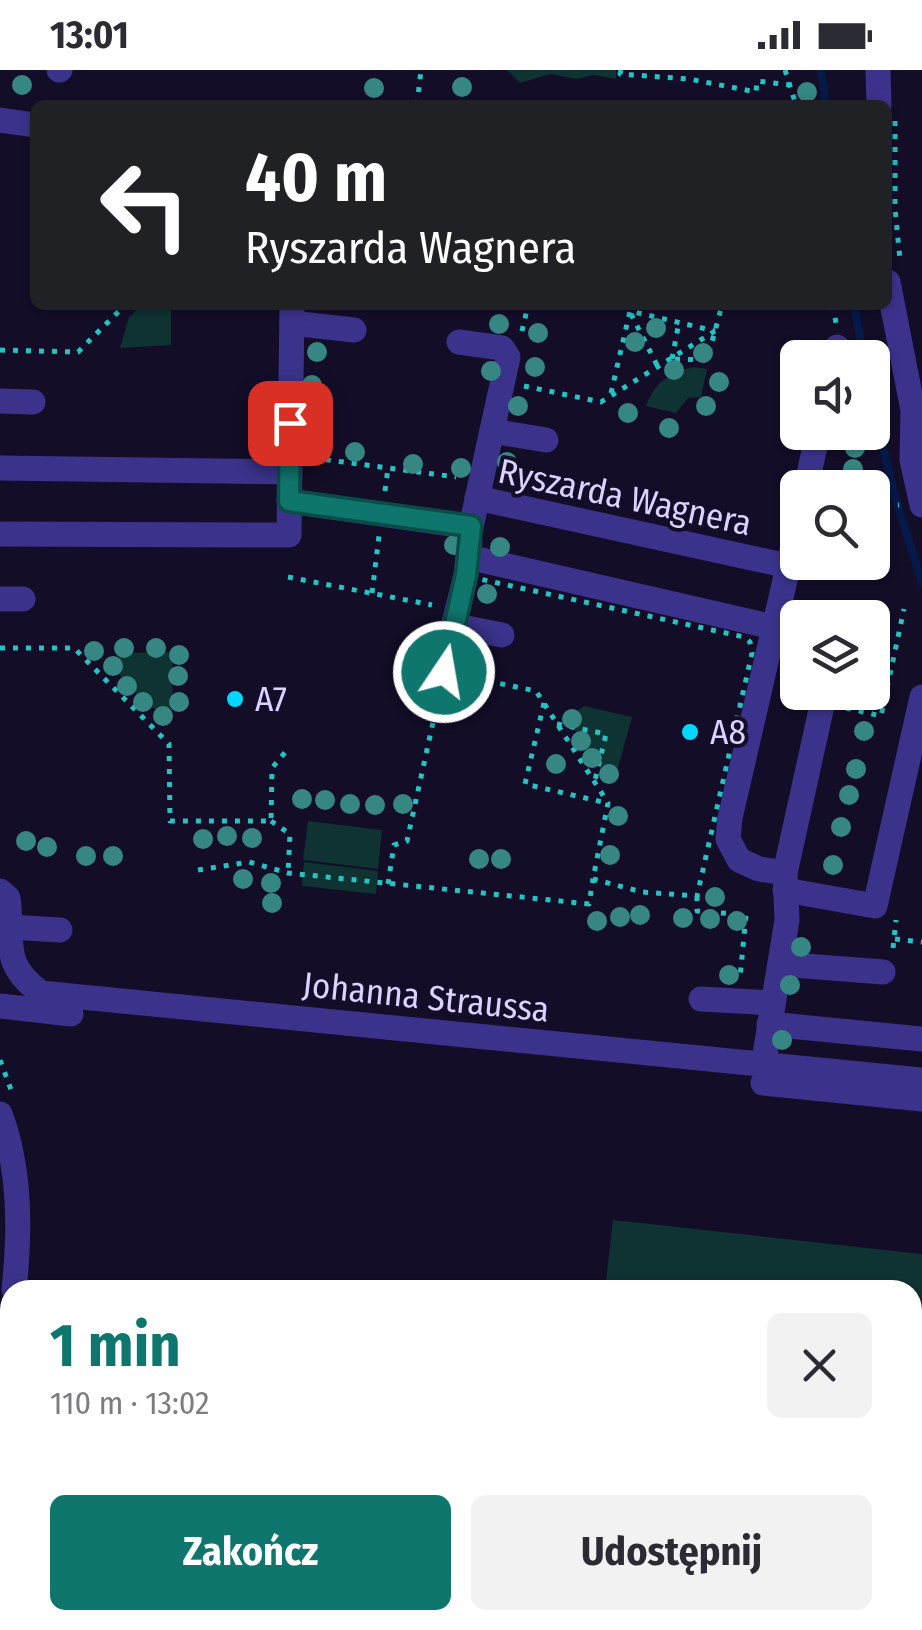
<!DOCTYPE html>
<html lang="pl">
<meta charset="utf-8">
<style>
:root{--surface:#fff;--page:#f2f2f3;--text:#2b2b33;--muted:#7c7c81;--accent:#0f766e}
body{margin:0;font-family:"Fira Sans Condensed",sans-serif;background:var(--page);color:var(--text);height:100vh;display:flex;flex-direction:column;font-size:38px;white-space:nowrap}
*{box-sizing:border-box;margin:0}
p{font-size:32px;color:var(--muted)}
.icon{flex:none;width:55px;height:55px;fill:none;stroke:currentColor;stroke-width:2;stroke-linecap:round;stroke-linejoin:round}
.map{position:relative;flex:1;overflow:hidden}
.details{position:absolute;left:0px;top:1210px;width:922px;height:350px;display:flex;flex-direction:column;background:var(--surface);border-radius:30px 30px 0 0;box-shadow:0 2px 8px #0004}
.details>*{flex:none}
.banner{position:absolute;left:30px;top:30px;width:862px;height:210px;border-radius:15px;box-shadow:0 2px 8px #0004;background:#202124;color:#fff;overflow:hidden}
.tools{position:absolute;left:780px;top:270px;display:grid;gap:20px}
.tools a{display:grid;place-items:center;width:110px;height:110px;border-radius:15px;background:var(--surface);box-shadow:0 2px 8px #0004;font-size:50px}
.pin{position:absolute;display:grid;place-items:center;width:85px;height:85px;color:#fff;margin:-42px;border-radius:20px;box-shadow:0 5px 15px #0006}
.me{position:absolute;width:110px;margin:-55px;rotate:12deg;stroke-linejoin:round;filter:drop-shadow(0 0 8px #0008)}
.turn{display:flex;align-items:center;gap:35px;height:210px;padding:0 50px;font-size:45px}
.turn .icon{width:130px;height:130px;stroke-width:2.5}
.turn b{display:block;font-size:70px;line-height:85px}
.round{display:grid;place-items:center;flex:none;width:105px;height:105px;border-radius:15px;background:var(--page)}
.summary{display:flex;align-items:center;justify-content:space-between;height:170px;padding:0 50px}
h1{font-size:60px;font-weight:700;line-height:75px;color:var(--accent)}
.button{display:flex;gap:20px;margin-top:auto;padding:20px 50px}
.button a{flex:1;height:115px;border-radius:15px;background:var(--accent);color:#fff;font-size:40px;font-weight:700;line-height:115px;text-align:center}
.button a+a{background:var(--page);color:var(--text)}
.status{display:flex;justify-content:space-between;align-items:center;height:70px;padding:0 50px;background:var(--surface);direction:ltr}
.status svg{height:28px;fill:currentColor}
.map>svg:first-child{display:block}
.green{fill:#0f3232}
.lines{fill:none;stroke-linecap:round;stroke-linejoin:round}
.stream{stroke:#051a49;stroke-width:8}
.path{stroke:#23c4c2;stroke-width:5;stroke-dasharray:5 8;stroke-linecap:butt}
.minor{stroke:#3b338b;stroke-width:25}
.tree{fill:#368783}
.route-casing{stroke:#0a4d48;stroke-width:25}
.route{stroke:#0f766e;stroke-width:18}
.poi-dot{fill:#00d7fe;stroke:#130d28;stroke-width:4}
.labels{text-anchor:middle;stroke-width:8;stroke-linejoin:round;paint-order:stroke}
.street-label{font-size:35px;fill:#dbd3ff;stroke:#130d28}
.poi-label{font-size:35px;fill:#dbd3ff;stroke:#130d28;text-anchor:start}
</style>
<div class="status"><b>13:01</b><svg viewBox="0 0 49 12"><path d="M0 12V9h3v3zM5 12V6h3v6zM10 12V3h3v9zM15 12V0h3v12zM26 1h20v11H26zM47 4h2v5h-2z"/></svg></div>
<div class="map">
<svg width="922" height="1560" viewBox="0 0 922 1560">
<rect width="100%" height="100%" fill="#130d28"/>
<g class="green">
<path d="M507 0H616V9L594 5 577 9 550 4 520 13Z"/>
<path d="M142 235H171V275L120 278 129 247Z"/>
<path d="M694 297 707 299 701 327 688 328 676 343 646 336C655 312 670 302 694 297Z"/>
<path d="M173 582 172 637C164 641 164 643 155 639 145 634 122 612 118 601 115 594 118 590 120 583Z"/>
<path d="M584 636 632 647 618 698 599 695 573 657 577 641Z"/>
<path d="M308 751 382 760 378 799 303 790Z"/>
<path d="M304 792 378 801 376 824 302 816Z"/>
<path d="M613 1150 922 1184V1345L913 1344 912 1220H605Z"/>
</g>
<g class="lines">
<g class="stream">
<path d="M821 0 826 35"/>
<path d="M854 235 864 288"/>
<path d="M872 331 894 423 922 513"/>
</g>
<g class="path">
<path d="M621 0 620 4 689 9 756 22 757 11 791 15"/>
<path d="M785 0 796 35"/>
<path d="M417 35 421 0"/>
<path d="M895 51V139L900 190"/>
<path d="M833 235 836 253"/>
<path d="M631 244 657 295"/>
<path d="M522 261 528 235"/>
<path d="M0 280 78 282 125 235"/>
<path d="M672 289 679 252"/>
<path d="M675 289 707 290 722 235"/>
<path d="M524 316 601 332 715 261"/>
<path d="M611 323 630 241 715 261"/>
<path d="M313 388 456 407"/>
<path d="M385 421 388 398"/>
<path d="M872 437 899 435"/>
<path d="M457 504 744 567 750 572 752 583 697 826 642 822 593 809 608 733 536 621 434 600Z"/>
<path d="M288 507 432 535"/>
<path d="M372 523 379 466"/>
<path d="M0 578H74L169 674 170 751H271L272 698 287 680"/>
<path d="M544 633 525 714 607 733"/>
<path d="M846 638 881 646 904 539"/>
<path d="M557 654 606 664 595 710"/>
<path d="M271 751 290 764 288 803"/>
<path d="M198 800 249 792 288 803 589 834 593 809"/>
<path d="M388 814 394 775 407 771 439 625"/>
<path d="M697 826V841L746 845 740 908"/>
<path d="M895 869 922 872"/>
<path d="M893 878 896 850"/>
<path d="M0 990 13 1025"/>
<path d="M0 1364 10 1367"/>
<path d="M0 1437 10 1370"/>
</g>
<g class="minor">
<path d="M59 0H60"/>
<path d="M878 0 879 35"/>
<path d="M0 50 35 55"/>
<path d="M888 212 913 340 912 390 922 435"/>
<path d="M292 253 354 260"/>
<path d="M834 288 837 277"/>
<path d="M0 331 33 332"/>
<path d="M492 361 546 370"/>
<path d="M0 398 290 402"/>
<path d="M806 418 818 362"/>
<path d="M477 428 788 496"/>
<path d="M289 431 471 457 508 287 502 278 459 272"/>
<path d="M0 464 289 465 292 235"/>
<path d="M470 472 466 505 455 549 461 557 502 565"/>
<path d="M468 487 773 557"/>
<path d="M0 529H23"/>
<path d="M443 602 455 549"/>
<path d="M785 803 759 799 739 790 728 769 730 748 798 454"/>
<path d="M785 820 875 836 922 627"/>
<path d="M0 821 8 828C14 873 0 893 41 923L922 1010"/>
<path d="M10 857 60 860"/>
<path d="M780 894 883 902"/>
<path d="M701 929 773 933"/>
<path d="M0 936 71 944"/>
<path d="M769 954 922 969"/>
<path d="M763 996 787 850 785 803 825 622"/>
<path d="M763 1013 922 1029"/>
<path d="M0 1044C21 1100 20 1162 14 1220"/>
<path d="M0 1324 10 1249"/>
<path d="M912 1355 922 1357"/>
</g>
</g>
<g class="tree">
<circle cx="22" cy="15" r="10"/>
<circle cx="462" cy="17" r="10"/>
<circle cx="374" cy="18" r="10"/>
<circle cx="807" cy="22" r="10"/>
<circle cx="499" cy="254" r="10"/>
<circle cx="656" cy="258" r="10"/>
<circle cx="538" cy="263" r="10"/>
<circle cx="635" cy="272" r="10"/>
<circle cx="317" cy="282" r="10"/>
<circle cx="703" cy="283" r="10"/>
<circle cx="535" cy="297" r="10"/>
<circle cx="674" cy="300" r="10"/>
<circle cx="491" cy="301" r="10"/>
<circle cx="719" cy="312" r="10"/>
<circle cx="312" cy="315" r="10"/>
<circle cx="518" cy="336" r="10"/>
<circle cx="706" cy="336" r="10"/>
<circle cx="628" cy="343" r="10"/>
<circle cx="310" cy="358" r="10"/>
<circle cx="669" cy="358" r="10"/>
<circle cx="319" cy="377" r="10"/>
<circle cx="855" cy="378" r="10"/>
<circle cx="355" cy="382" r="10"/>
<circle cx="507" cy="392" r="10"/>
<circle cx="413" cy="394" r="10"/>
<circle cx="461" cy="398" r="10"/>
<circle cx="853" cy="399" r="10"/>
<circle cx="454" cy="475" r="10"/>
<circle cx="500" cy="477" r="10"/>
<circle cx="487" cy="524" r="10"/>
<circle cx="124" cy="578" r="10"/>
<circle cx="156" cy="578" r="10"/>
<circle cx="94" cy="581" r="10"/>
<circle cx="179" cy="585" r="10"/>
<circle cx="471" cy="587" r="10"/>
<circle cx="113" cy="596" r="10"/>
<circle cx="178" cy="606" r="10"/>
<circle cx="127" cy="616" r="10"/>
<circle cx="143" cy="632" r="10"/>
<circle cx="179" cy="632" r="10"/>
<circle cx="163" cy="646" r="10"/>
<circle cx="572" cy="649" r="10"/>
<circle cx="864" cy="661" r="10"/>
<circle cx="581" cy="671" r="10"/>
<circle cx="592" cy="688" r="10"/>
<circle cx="556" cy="694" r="10"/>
<circle cx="856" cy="699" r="10"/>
<circle cx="609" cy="704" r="10"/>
<circle cx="849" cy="725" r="10"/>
<circle cx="302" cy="729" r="10"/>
<circle cx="325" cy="730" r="10"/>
<circle cx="350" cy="734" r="10"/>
<circle cx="403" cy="734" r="10"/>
<circle cx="375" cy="735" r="10"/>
<circle cx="618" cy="746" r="10"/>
<circle cx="841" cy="757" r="10"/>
<circle cx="227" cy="766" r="10"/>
<circle cx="252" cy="768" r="10"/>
<circle cx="203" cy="769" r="10"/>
<circle cx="26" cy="771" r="10"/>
<circle cx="47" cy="777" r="10"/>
<circle cx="610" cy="785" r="10"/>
<circle cx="86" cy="786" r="10"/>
<circle cx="113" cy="786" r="10"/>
<circle cx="479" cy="789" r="10"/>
<circle cx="501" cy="789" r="10"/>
<circle cx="833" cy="795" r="10"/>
<circle cx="243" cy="809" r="10"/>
<circle cx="271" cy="813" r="10"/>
<circle cx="715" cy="827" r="10"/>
<circle cx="272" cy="833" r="10"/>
<circle cx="640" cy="845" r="10"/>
<circle cx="620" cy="847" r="10"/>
<circle cx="683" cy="848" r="10"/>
<circle cx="710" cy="849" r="10"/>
<circle cx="597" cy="851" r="10"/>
<circle cx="737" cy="851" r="10"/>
<circle cx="801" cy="877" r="10"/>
<circle cx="729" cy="905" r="10"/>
<circle cx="790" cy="915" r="10"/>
<circle cx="782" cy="970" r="10"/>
</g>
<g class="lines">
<defs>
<path id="route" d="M290 353 289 431 471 456 466 505 444 602"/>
</defs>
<use href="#route" class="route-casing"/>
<use href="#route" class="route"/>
</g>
<g class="poi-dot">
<circle cx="235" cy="629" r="10"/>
<circle cx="690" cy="662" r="10"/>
</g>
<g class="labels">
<g class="street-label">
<text transform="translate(625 427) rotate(12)" y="12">Ryszarda Wagnera</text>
<text transform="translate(426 927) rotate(6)" y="12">Johanna Straussa</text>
</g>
<g class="poi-label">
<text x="255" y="641">A7</text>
<text x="710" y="674">A8</text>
</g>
</g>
</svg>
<div class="tools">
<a><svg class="icon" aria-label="sound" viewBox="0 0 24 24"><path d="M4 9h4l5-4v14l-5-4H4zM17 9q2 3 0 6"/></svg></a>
<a><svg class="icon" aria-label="search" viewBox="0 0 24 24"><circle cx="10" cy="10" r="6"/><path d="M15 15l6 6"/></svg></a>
<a><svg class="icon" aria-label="layers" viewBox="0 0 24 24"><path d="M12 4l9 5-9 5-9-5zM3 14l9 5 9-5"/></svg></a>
</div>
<div class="pin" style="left:290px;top:353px;background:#d93025"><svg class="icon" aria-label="arrive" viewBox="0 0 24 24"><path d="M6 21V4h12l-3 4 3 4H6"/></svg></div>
<svg class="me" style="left:444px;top:602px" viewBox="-20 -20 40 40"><circle r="17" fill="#0f766e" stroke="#fff" stroke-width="3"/><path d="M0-11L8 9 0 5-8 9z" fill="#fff"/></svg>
<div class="banner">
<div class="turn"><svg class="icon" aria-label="left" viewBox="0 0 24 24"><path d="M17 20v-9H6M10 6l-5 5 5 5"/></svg><div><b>40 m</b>Ryszarda Wagnera</div></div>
</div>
<section class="details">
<div class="summary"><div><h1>1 min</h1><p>110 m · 13:02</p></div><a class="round"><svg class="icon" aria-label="close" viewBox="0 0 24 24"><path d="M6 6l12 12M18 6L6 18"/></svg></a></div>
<div class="button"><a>Zakończ</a><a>Udostępnij</a></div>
</section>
</div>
